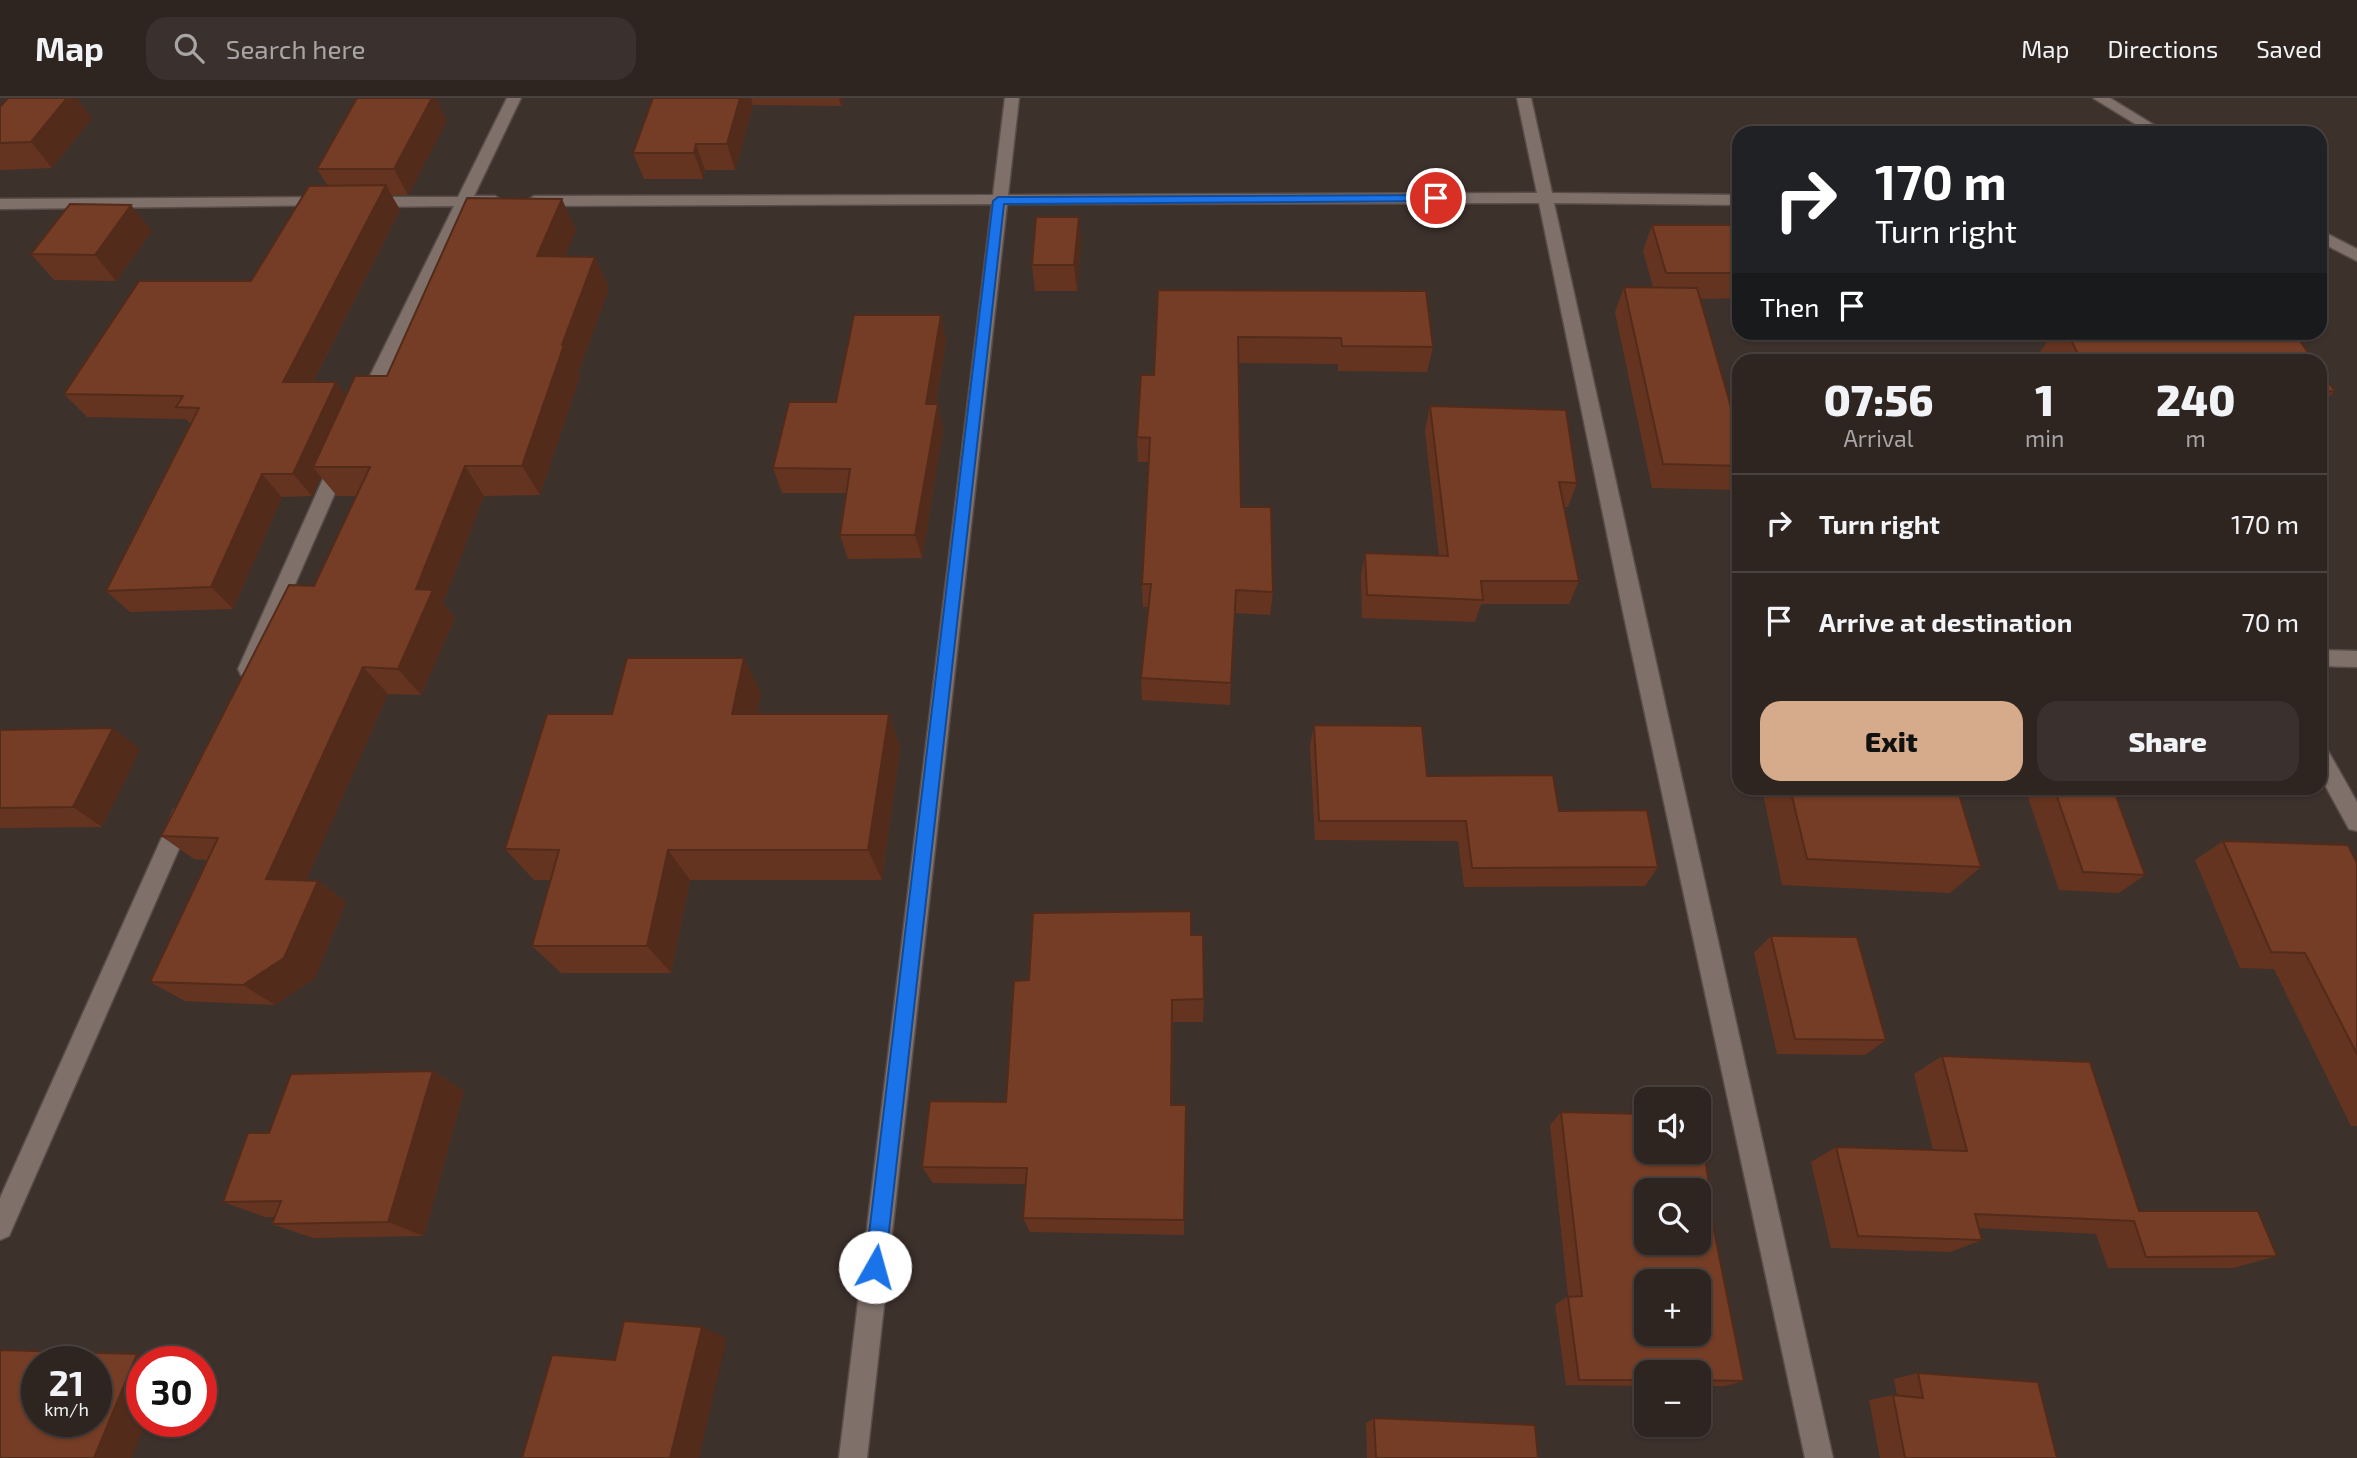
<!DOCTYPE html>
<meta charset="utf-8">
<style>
:root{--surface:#2e2521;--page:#3a312e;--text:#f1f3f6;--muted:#a7a5a5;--line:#49423f;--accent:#d6ab8b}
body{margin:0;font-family:"Exo 2",sans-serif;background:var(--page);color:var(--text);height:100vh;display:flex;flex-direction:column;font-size:26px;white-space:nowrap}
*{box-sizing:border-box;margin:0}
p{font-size:23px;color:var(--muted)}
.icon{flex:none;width:38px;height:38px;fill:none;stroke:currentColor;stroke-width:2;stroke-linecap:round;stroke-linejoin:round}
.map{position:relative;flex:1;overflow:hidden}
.sheet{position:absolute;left:1732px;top:256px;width:595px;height:441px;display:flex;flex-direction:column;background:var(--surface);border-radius:21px;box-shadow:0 2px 5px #0004,0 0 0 2px var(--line)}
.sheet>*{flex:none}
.hud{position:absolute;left:1732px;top:28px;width:595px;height:214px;border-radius:21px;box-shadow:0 2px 5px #0004,0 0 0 2px var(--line);background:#202124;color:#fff;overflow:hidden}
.tools{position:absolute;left:1634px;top:989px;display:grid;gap:14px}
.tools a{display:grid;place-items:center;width:77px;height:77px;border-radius:14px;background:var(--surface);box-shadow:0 2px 5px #0004,0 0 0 2px var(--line);font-size:35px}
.speed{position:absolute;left:21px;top:1248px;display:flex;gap:14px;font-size:35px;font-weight:700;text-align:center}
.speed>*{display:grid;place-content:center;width:91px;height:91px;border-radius:50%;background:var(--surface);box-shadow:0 2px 5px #0004,0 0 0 2px var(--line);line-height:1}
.speed small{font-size:18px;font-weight:400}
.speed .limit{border:10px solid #d22;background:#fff;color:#111}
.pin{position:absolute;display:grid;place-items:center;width:60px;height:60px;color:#fff;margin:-30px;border:4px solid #fff;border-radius:50%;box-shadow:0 2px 7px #0007}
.me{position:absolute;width:77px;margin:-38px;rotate:7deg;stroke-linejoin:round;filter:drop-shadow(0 0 5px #0008)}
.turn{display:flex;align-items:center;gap:24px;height:147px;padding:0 28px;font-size:32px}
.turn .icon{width:91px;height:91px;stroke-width:2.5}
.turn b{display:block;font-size:49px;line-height:60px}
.then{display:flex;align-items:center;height:66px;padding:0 28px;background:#0003;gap:14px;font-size:26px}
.eta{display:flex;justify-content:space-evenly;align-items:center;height:119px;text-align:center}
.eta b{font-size:42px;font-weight:800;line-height:49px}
.button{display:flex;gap:14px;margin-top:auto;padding:14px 28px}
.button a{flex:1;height:80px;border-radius:21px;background:var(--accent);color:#111;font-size:28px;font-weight:800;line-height:80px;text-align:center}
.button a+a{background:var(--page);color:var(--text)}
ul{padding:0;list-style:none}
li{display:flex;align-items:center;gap:21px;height:98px;padding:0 28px;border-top:2px solid var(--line)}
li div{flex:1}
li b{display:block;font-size:26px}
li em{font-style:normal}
header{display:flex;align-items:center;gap:42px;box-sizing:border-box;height:98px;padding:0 35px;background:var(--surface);border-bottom:2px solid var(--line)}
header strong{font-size:33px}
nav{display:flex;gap:38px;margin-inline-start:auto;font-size:24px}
.search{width:490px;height:63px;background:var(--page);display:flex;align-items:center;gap:18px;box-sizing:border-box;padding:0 24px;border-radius:21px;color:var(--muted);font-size:26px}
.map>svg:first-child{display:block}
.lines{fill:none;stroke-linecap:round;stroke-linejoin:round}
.street-casing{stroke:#594d4a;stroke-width:3}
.street{fill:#7f706a;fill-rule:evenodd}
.wall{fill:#653420}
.shaded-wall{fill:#522b1a}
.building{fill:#753d25;stroke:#522b1a;stroke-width:2;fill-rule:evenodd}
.route{fill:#1a73e8;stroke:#114b97;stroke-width:2}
</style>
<header>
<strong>Map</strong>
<div class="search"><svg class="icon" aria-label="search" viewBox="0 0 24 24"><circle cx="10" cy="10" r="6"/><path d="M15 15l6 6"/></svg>Search here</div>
<nav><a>Map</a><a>Directions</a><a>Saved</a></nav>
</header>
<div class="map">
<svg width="2357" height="1360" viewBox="0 0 2357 1360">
<rect width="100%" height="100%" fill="#3d312c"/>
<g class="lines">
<defs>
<g id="street">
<path d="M507 0H521L474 98H495L503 103 495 108H469L376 302 367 308 361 306 358 302 454 108 370 109 362 104 370 99H458Z"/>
<path d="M1005 0H1019L1008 97 1537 95 1517 0H1531L1552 95 1740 97V107L1554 105 1833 1360H1805L1623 514 1539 105 1007 106 867 1360H839L992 106 534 108 526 103 534 98 993 97Z"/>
<path d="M2093 0H2110L2167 35H2150Z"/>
<path d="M327 99 335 104 332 107 0 111V101Z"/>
<path d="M2320 132 2357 151V163L2320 144Z"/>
<path d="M340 356 346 358 349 363 258 571 255 577 248 579 241 577 238 571 331 363 334 358Z"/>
<path d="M2320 552 2357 553V569L2320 568Z"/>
<path d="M2320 648 2327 651 2357 704V733L2349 731 2320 678Z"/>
<path d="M182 710 190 712 193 719 9 1138 0 1142V1100L171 719 174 712Z"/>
</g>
</defs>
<use href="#street" class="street-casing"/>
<use href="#street" class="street"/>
</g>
<g class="wall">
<path d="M653 0H844L841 8 753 7 735 72H705L703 81H644L633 55Z"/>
<path d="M0 9 92 20 52 70 0 72Z"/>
<path d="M447 23 408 97H391L400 112 313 284H336L346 298 387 278 576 132 565 158 595 159 609 190 578 275 580 278 540 397 484 398 443 505 455 520 421 597 388 596 306 782 318 783 346 804 315 880 275 907 185 903 150 884 208 762 194 761 161 738 314 488 356 398H337L321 379 312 398 282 399 233 511 130 514 106 493 191 326 186 321 87 319 64 296 251 183 328 88 317 71Z"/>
<path d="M1652 127H1740V200L1700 201 1731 309H1740V392L1652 390 1615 214 1624 189H1653L1643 153Z"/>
<path d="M152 133 116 183 54 182 31 156Z"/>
<path d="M1081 145 1077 193H1035L1032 167Z"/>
<path d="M1158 192 1433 249 1427 274 1338 273V266L1238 265 1241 409 1273 494 1270 517 1234 515 1230 607 1142 602 1141 580 1148 509H1143L1142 486 1149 364H1138L1137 339 1154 277Z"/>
<path d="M2054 234H2124L2313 262H2045L2040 254Z"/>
<path d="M946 242 936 306 943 331 922 460 848 461 840 437 847 395H782L773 370 836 304Z"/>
<path d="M2320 273 2335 293 2320 308Z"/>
<path d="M1430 308 1577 385 1568 409H1564L1579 483 1569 506H1481L1475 524 1362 520 1361 478 1365 455 1439 458 1425 332Z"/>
<path d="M744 560 761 595 757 616H889L900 650 882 782H690L671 875H561L532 848 551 782H534L505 751 612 616Z"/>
<path d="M1314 627 1427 678 1559 713 1658 769 1645 788 1464 789 1458 743 1315 742 1310 648Z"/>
<path d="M0 632 140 651 102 729 0 730Z"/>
<path d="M1767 690H1957L1981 769 1950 795 1782 787 1763 695Z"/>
<path d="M2025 690H2113L2145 777 2119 795 2059 792Z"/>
<path d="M2223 743 2357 765V1028H2351L2274 871 2240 870 2195 762Z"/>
<path d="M1191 837 1204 901 1203 924H1173L1172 1007H1186L1184 1137 1030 1134 1023 1120 1025 1086 933 1085 922 1069 1006 1004 1029 882Z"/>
<path d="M1771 838 1886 942 1865 957 1777 956 1754 855Z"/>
<path d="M1942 958 2139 1113 2277 1158 2233 1170H2108L2096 1136 1979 1130 1982 1142 1950 1154 1831 1150 1811 1064 1836 1049 1933 1052 1914 976Z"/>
<path d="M433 973 464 993 424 1138 313 1140 272 1126 275 1119H265L223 1104Z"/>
<path d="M1561 1014 1647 1054 1710 1092 1706 1095 1744 1283 1725 1288H1699V1274H1647V1288L1566 1287 1555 1207 1568 1198 1550 1027Z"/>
<path d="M1918 1275 2057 1360H1880L1869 1302 1893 1297H1897L1894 1281Z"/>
<path d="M1374 1320 1538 1360H1367L1366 1325Z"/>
</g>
<g class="shaded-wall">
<path d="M67 0H77L92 20 52 70 31 44Z"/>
<path d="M432 0H436L447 23 408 97 394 71Z"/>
<path d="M740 0H751L753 7 735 72 727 46Z"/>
<path d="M839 0H844L841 8Z"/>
<path d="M696 46 705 72 703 81 694 55Z"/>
<path d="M386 87 400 112 301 307 283 284Z"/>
<path d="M562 101 576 132 553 189 537 158Z"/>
<path d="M131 107 152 133 116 183 95 157Z"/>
<path d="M1079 119 1081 145 1077 193 1074 167Z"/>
<path d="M595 159 609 190 578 275 580 278 540 397 522 368 562 247Z"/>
<path d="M941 217 946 242 932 330 926 306Z"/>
<path d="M336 284 353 308 313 369 321 379 312 398 293 376Z"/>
<path d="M938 306 943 331 922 460 915 437Z"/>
<path d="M465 368 484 398 443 505 455 520 421 597 398 571 416 491Z"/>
<path d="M262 376 282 399 233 511 211 489Z"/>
<path d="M744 560 761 595 750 650 732 616Z"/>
<path d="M363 569 388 596 297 803 266 781Z"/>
<path d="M889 616 900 650 882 782 868 752Z"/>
<path d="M113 630 140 651 102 729 73 709Z"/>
<path d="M668 752 690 782 671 875 647 848Z"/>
<path d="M318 783 346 804 315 880 275 907 243 887Z"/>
<path d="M433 973 464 993 424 1138 388 1124Z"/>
<path d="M702 1229 727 1240 699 1360H670Z"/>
<path d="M137 1256 172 1262 171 1264H142V1323H147L132 1360H94Z"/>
</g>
<g class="building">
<path d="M8 0H67L31 44 0 45V9Z"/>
<path d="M357 0H432L394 71H317Z"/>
<path d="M653 0H740L727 46H696L694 55H633Z"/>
<path d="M386 87 283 284H336L293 376H262L211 489 106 493 199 310 176 309 183 298 64 296 139 183H251L309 88Z"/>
<path d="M467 100 562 101 537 158 595 159 562 247H564L522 368H465L416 491 433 492 398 571 363 569 266 781 318 783 284 860 243 887 150 884 218 740 161 738 289 487 314 488 370 369H313L355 278H387Z"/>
<path d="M70 106 131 107 95 157 31 156Z"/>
<path d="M1036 119H1079L1074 167H1032Z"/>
<path d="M1652 127H1740V175H1666Z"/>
<path d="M1624 189 1697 190 1731 309H1740V368L1663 366Z"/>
<path d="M1158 192 1426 193 1433 249 1342 248 1341 240 1238 239 1241 409H1271L1273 494 1236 492 1231 585 1141 580 1151 486H1142L1150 340 1137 339 1141 277H1154Z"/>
<path d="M854 217H941L926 306H938L915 437H840L850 371 773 370 789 304H836Z"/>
<path d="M2067 234H2294L2313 262H2081Z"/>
<path d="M2320 273 2335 293 2320 294Z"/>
<path d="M1430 308 1566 312 1577 385 1559 384 1579 483H1481L1483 502 1367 497 1365 455 1448 458Z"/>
<path d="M627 560H744L732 616H889L868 752H668L647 848H532L559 752 505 751 547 616H612Z"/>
<path d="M1314 627 1422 628 1427 678 1553 677 1559 713 1647 712 1658 769 1472 770 1466 723H1319Z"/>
<path d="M113 630 73 709 0 710V632Z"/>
<path d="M1790 690H1957L1981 769 1807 761Z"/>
<path d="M2054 690H2113L2145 777 2083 774Z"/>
<path d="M2223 743 2348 747 2357 765V956L2305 855 2271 854Z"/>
<path d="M1191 813V837H1203L1204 901 1172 902 1171 1007H1186L1184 1122 1023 1120 1027 1070 922 1069 930 1003 1006 1004 1014 883 1029 882 1033 815Z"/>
<path d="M1771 838 1857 839 1886 942 1795 941Z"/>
<path d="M1942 958 2090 964 2139 1113H2258L2277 1158 2146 1159 2134 1123 1975 1116 1982 1142 1858 1138 1836 1049 1967 1053Z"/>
<path d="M433 973 388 1124 272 1126 281 1103 223 1104 248 1035H269L291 976Z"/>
<path d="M1561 1014 1647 1016V1054H1699V1041H1702L1710 1092H1706L1744 1283 1699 1282V1274H1647V1282H1579L1568 1199 1582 1198ZM1647 1092H1699V1144H1647ZM1647 1183H1699V1236H1647Z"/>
<path d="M624 1223 702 1229 670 1360H522L552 1257 615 1262Z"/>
<path d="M0 1252 137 1256 94 1360H0ZM37 1264H96V1323H37Z"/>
<path d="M1918 1275 2038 1284 2057 1360H1905L1893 1297 1923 1300Z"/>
<path d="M1374 1320 1535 1327 1538 1360H1376Z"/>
</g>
<path class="route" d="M1436 97 1440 98V103L1004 106 885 1169 882 1176 875 1178 868 1176 865 1169 993 103 998 99Z"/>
</svg>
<div class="tools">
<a><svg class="icon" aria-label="sound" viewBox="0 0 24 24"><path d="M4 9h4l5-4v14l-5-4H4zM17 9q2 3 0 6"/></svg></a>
<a><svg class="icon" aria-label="search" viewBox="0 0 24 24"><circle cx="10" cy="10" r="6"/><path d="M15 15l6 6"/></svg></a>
<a>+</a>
<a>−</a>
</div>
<div class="speed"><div>21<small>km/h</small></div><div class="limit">30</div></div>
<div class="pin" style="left:1436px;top:100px;background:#d93025"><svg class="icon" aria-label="arrive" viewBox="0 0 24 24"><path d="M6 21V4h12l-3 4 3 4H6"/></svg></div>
<svg class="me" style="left:875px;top:1169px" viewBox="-20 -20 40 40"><circle r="19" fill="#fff"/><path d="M0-13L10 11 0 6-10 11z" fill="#1a73e8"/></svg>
<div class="hud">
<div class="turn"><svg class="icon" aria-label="right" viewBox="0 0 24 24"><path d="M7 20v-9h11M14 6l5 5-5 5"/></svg><div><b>170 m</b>Turn right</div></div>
<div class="then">Then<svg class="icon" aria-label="arrive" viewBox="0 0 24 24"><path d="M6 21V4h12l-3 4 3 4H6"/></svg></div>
</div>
<section class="sheet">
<div class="eta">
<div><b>07:56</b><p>Arrival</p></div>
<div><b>1</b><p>min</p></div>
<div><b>240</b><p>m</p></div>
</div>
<ul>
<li><svg class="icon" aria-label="right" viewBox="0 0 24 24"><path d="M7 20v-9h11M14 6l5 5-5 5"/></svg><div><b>Turn right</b></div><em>170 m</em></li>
<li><svg class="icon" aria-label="arrive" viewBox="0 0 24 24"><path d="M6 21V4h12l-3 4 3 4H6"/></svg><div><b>Arrive at destination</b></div><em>70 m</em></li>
</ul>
<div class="button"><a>Exit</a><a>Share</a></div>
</section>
</div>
